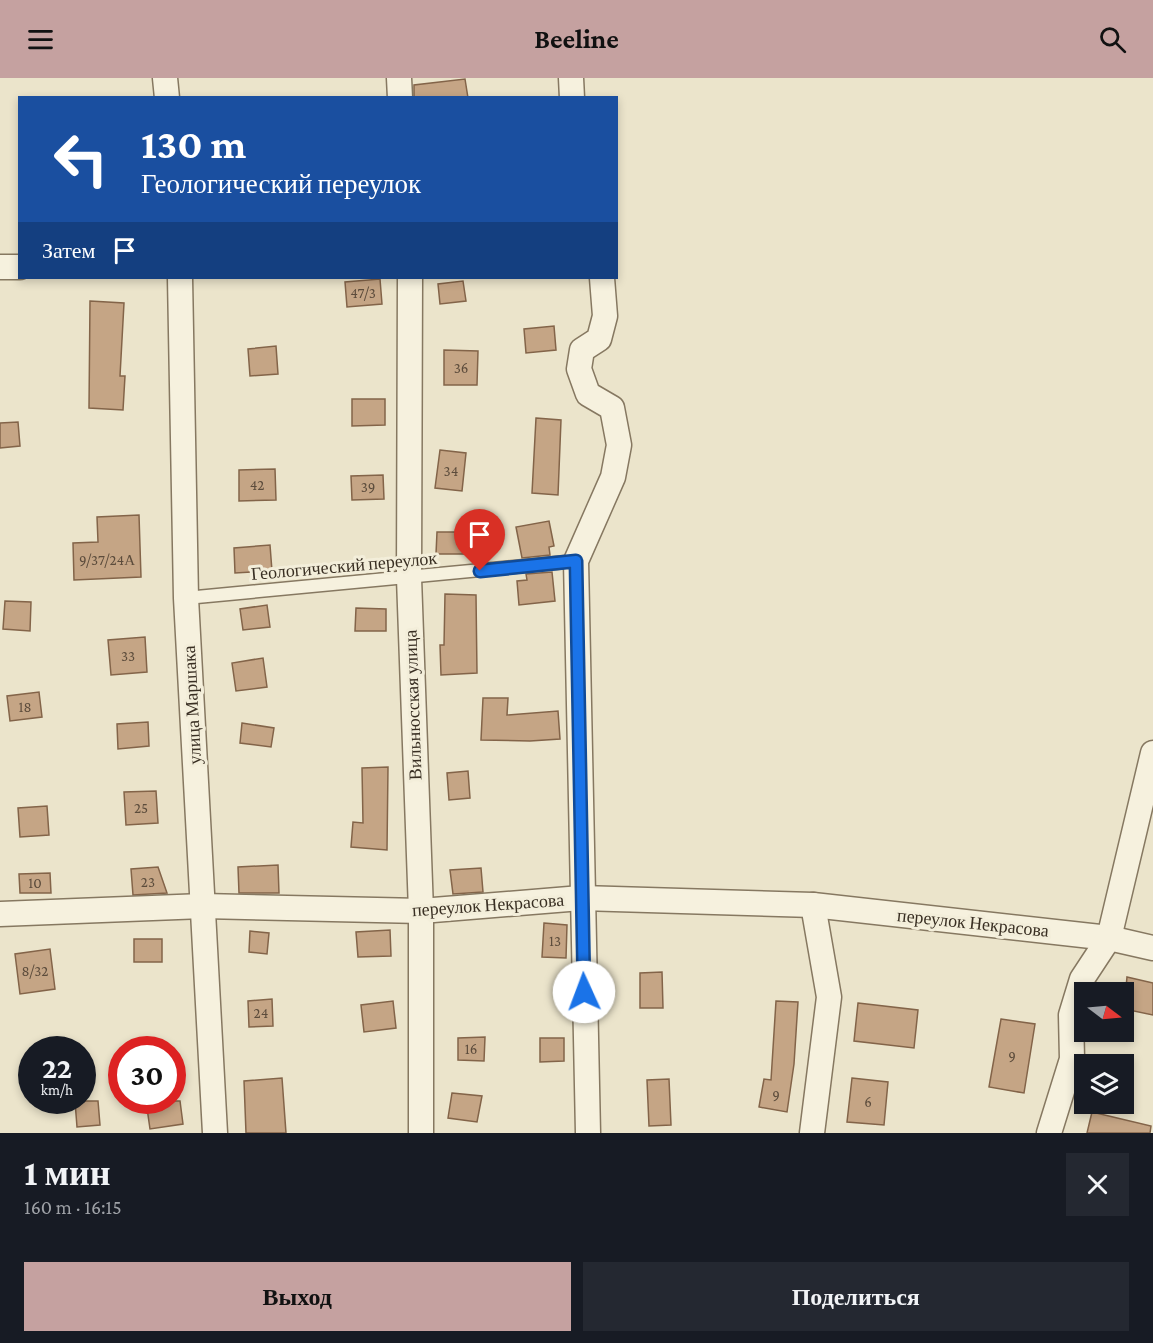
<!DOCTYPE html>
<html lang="ru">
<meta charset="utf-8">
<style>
:root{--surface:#171b24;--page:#242831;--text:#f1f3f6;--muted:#9ea1a6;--accent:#c5a1a0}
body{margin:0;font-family:"Crimson Pro",serif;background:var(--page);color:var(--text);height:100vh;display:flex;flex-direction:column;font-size:22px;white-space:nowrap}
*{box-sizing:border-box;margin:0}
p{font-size:20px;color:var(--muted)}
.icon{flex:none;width:33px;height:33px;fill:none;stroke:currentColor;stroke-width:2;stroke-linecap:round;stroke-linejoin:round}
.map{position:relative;height:1055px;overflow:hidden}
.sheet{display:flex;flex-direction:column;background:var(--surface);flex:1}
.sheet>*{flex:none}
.guide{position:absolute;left:18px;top:18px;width:600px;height:183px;border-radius:0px;box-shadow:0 3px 9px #0003;background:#1a4fa0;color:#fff;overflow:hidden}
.needle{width:39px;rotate:106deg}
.buttons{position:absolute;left:1074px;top:904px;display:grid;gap:12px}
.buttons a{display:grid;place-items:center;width:60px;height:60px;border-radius:0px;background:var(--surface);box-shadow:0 3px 9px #0003;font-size:30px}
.speed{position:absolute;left:18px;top:958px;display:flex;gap:12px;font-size:30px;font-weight:700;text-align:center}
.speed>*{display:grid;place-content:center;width:78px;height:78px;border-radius:50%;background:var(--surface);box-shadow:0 3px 9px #0003;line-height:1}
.speed small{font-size:15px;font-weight:400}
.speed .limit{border:9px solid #d22;background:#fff;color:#111}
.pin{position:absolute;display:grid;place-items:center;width:51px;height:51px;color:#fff;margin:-62px -26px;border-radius:50% 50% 50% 0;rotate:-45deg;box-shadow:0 0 6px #0007}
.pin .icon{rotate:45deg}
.me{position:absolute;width:66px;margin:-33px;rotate:358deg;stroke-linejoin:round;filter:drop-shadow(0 0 4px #0008)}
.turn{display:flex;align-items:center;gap:21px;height:126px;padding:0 24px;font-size:27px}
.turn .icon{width:78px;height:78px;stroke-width:2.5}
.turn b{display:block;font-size:42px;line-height:51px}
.then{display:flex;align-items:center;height:57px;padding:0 24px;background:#0003;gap:12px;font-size:22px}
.round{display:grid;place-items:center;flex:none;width:63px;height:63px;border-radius:0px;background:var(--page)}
.headline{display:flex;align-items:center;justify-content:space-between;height:102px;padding:0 24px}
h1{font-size:36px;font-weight:700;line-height:45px}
.button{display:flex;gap:12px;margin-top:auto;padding:12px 24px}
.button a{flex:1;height:69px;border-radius:0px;background:var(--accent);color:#111;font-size:24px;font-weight:700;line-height:69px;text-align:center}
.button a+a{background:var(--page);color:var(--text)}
header{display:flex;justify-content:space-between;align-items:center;height:78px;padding:0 24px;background:var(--accent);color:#111;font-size:27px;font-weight:700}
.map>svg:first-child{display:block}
.building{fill:#c5a585;stroke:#836449;stroke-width:1.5}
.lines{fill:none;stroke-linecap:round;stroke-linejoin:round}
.service-casing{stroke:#867861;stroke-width:15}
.minor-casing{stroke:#867861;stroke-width:27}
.service{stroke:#f6f1de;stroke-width:12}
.minor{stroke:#f6f1de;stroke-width:24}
.route-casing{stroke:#114b97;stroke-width:15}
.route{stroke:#1a73e8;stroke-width:10}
.labels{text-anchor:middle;stroke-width:6;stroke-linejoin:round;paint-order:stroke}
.number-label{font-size:15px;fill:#5c4c3c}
.street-label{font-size:18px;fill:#392f23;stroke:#f3eeda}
</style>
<header><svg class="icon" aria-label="menu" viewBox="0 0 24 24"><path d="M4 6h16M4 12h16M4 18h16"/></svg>Beeline<svg class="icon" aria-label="search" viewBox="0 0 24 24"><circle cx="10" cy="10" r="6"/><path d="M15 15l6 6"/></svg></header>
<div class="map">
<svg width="1153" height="1055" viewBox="0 0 1153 1055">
<rect width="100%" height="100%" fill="#ebe4cb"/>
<g class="building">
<path d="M465 1 468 20H414V7Z"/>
<path d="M380 201 382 226 347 229 345 204Z"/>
<path d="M463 203 466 223 440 226 438 206Z"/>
<path d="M90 223 124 225 120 298H125L123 332 89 330Z"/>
<path d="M554 248 556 272 526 275 524 251Z"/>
<path d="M276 268 278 296 250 298 248 271Z"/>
<path d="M444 272 478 273 477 307H444Z"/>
<path d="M352 321H385V347L352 348Z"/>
<path d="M536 340 561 342 558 417 532 415Z"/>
<path d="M18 344 20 368 0 370V345Z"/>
<path d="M440 372 466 375 462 413 435 410Z"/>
<path d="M275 391 276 422 239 423V392Z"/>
<path d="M383 397 384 421 352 422 351 398Z"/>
<path d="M139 437 141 499 74 502 73 465 98 464 97 439Z"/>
<path d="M549 443 554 468 549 469 550 477 522 480 516 449Z"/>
<path d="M437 454H465V476H436Z"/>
<path d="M270 467 272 493 235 495 234 470Z"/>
<path d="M552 494 555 523 519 527 517 503 527 502 526 496Z"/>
<path d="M445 516 476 517 477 595 441 597 440 567H444Z"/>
<path d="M5 523 31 524 30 553 3 551Z"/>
<path d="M267 527 270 549 243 552 240 531Z"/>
<path d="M356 530 386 531V553H355Z"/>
<path d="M145 559 147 594 111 597 108 562Z"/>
<path d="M263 580 267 609 236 613 232 585Z"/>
<path d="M39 614 42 639 10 643 7 618Z"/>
<path d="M483 620H508L507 637 558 633 560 661 530 663 481 662Z"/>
<path d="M148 644 149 668 118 671 117 646Z"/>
<path d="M242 645 274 650 271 669 240 665Z"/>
<path d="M388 689 387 772 351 769 353 744 363 745 362 690Z"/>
<path d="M468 693 470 720 449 722 447 695Z"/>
<path d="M156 713 158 745 126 747 124 714Z"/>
<path d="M47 728 49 757 20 759 18 730Z"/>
<path d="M278 787 279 815H239L238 789Z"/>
<path d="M158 789 167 815 133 817 131 791Z"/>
<path d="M481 790 483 814 453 816 450 792Z"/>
<path d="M50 795 51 815H20L19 796Z"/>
<path d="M544 845 567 847 566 880 542 879Z"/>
<path d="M390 852 391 878 358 879 356 854Z"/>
<path d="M250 853 269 855 267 876 249 874Z"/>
<rect x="134" y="861" width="28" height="23"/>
<path d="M50 871 55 911 20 916 15 876Z"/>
<path d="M662 894 663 930H640V895Z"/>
<path d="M1127 899 1153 905V937L1124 931Z"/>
<path d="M272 921 273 948 249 949 248 923Z"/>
<path d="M393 923 396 950 364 954 361 927Z"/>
<path d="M776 923 798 924 794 986 787 1034 759 1029 764 1001 771 1002Z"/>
<path d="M858 925 918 932 914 970 854 963Z"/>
<path d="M1001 941 1035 946 1024 1015 989 1009Z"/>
<path d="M485 959 484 983 458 982V960Z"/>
<path d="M540 960H564V983L540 984Z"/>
<path d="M282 1000 286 1055H246L244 1003Z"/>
<path d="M852 1000 888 1004 884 1047 847 1044Z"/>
<path d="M669 1001 671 1047 649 1048 647 1002Z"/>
<path d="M452 1015 482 1018 477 1044 448 1040Z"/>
<path d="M75 1023H98L100 1047 77 1049Z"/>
<path d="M146 1023H180L183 1046 150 1051Z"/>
<path d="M1092 1034 1151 1048 1150 1055H1087Z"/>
</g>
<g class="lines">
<defs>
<path id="service" d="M186 520 576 483"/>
<g id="minor">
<path d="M165 0 167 20"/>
<path d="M399 0 400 20"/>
<path d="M571 0 572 20"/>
<path d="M0 189H20"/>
<path d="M180 200 186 520 215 1055"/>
<path d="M410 200 409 500 421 833V1055"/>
<path d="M0 836 203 828 421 833 581 820 813 827 1109 860 1153 870"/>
<path d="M588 1055 576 483 613 399 619 367 612 330 588 316 579 291 582 272 599 261 605 238 602 200"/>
<path d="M812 1055 829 919 813 827"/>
<path d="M1049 1055 1072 981 1071 937 1082 901 1109 860 1153 675"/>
</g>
</defs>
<use href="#service" class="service-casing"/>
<use href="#minor" class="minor-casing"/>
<use href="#service" class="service"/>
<use href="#minor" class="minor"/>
</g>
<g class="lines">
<defs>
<path id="route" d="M480 493 576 483 584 914"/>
</defs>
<use href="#route" class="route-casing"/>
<use href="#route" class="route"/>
</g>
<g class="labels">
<g class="number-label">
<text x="363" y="220">47/3</text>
<text x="461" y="295">36</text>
<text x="451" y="398">34</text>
<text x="257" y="412">42</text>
<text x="368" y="414">39</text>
<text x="107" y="487">9/37/24А</text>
<text x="128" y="583">33</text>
<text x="25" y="634">18</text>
<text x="141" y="735">25</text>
<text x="148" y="809">23</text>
<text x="35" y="810">10</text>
<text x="555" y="868">13</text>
<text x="35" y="898">8/32</text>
<text x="261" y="940">24</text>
<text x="471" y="976">16</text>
<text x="1012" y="983">9</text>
<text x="776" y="1022">9</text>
<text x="868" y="1029">6</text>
</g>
<g class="street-label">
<text transform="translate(344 488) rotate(-5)" y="6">Геологический переулок</text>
<text transform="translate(192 627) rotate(-93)" y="6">улица Маршака</text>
<text transform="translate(413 627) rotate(-92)" y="6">Вильнюсская улица</text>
<text transform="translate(488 827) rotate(-4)" y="6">переулок Некрасова</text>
<text transform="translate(973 845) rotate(6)" y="6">переулок Некрасова</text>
</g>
</g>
</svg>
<div class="buttons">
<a><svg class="needle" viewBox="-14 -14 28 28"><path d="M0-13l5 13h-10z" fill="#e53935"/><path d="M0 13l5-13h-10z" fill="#9ea1a6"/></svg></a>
<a><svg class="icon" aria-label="layers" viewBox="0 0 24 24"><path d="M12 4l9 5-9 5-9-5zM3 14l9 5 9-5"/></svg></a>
</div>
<div class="speed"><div>22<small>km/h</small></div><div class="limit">30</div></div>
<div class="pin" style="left:480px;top:493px;background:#d93025"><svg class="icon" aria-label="arrive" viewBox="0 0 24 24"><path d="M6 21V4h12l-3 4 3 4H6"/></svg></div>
<svg class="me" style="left:584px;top:914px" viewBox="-20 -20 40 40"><circle r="19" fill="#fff"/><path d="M0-13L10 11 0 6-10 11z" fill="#1a73e8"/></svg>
<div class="guide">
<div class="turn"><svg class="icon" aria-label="left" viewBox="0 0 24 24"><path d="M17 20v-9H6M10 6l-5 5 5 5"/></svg><div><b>130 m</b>Геологический переулок</div></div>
<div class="then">Затем<svg class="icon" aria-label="arrive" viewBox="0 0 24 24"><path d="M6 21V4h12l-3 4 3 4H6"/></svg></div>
</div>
</div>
<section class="sheet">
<div class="headline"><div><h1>1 мин</h1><p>160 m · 16:15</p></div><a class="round"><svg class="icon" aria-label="close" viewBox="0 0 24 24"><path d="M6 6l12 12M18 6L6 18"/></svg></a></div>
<div class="button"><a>Выход</a><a>Поделиться</a></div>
</section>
